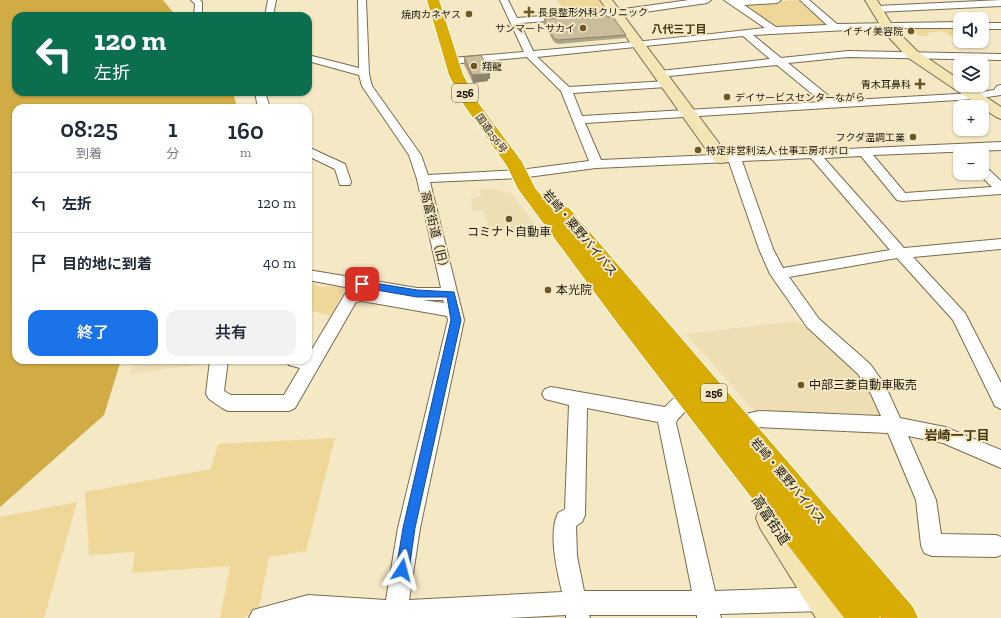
<!DOCTYPE html>
<html lang="ja">
<meta charset="utf-8">
<style>
:root{--surface:#fff;--page:#f2f2f3;--text:#1f2937;--muted:#747a83;--line:#e0e1e3;--accent:#1a73e8}
body{margin:0;font-family:"Zilla Slab","Noto Sans JP",serif;background:var(--page);color:var(--text);height:100vh;display:flex;flex-direction:column;font-size:15px;white-space:nowrap}
*{box-sizing:border-box;margin:0}
p{font-size:13px;color:var(--muted)}
.icon{flex:none;width:22px;height:22px;fill:none;stroke:currentColor;stroke-width:2;stroke-linecap:round;stroke-linejoin:round}
.map{position:relative;flex:1;overflow:hidden}
.side{position:absolute;left:12px;top:104px;width:300px;height:260px;display:flex;flex-direction:column;background:var(--surface);border-radius:12px;box-shadow:0 1px 3px #0004}
.side>*{flex:none}
.top-card{position:absolute;left:12px;top:12px;width:300px;height:84px;border-radius:12px;box-shadow:0 1px 3px #0004;background:#0b6e4f;color:#fff;overflow:hidden}
.buttons{position:absolute;left:953px;top:12px;display:grid;gap:8px}
.buttons a{display:grid;place-items:center;width:36px;height:36px;border-radius:8px;background:var(--surface);box-shadow:0 1px 3px #0004;font-size:20px}
.pin{position:absolute;display:grid;place-items:center;width:34px;height:34px;color:#fff;margin:-17px;border-radius:8px;box-shadow:0 2px 6px #0006}
.me{position:absolute;width:44px;margin:-22px;rotate:9deg;stroke-linejoin:round;filter:drop-shadow(0 0 3px #0008)}
.turn{display:flex;align-items:center;gap:14px;height:84px;padding:0 16px;font-size:18px}
.turn .icon{width:52px;height:52px;stroke-width:2.5}
.turn b{display:block;font-size:28px;line-height:34px}
.eta{display:flex;justify-content:space-evenly;align-items:center;height:68px;text-align:center}
.eta b{font-size:24px;font-weight:600;line-height:28px}
.action{display:flex;gap:8px;margin-top:auto;padding:8px 16px}
.action a{flex:1;height:46px;border-radius:12px;background:var(--accent);color:#fff;font-size:16px;font-weight:600;line-height:46px;text-align:center}
.action a+a{background:var(--page);color:var(--text)}
ul{padding:0;list-style:none}
li{display:flex;align-items:center;gap:12px;height:60px;padding:0 16px;border-top:1px solid var(--line)}
li div{flex:1}
li b{display:block;font-size:15px}
li em{font-style:normal}
.map>svg:first-child{display:block}
.built{fill:#eedeb4}
.green{fill:#efd799}
.forest{fill:#d1ac45}
.lines{fill:none;stroke-linecap:round;stroke-linejoin:round}
.street-casing{stroke:#786c4d;stroke-width:2}
.secondary-casing{stroke:#786c4d;stroke-width:2}
.highway-casing{stroke:#fff;stroke-width:2}
.street{fill:#fff;fill-rule:evenodd}
.secondary{fill:#f4e6b4;fill-rule:evenodd}
.highway{fill:#d9ab05;fill-rule:evenodd}
.wall{fill:#aea386}
.shaded-wall{fill:#8d846d}
.building{fill:#cabd9c;stroke:#8d846d}
.route{fill:#1a73e8;stroke:#114b97}
.poi-dot{fill:#6a5726;stroke:#f5e8c5;stroke-width:1.5}
.labels{text-anchor:middle;stroke-width:4;stroke-linejoin:round;paint-order:stroke}
.far-poi-label{font-size:10px;fill:#1b160a;stroke:#f5e8c5;text-anchor:end}
.far-street-label{font-size:10px;fill:#1b160a;stroke:#f5e8c5}
.far-neighbourhood-label{font-size:11px;font-weight:bold;fill:#43350c;stroke:#f5e8c5}
.shield{fill:#f5e8c5;stroke:#5c5542;stroke-width:1}
.shield-label{font-size:11px;font-weight:bold;fill:#1b160a}
.street-label{font-size:12px;fill:#1b160a;stroke:#f5e8c5}
.poi-label{font-size:12px;fill:#1b160a;stroke:#f5e8c5;text-anchor:start}
.neighbourhood-label{font-size:13px;font-weight:bold;fill:#43350c;stroke:#f5e8c5}
.near-street-label{font-size:14px;fill:#1b160a;stroke:#f5e8c5}
</style>
<div class="map">
<svg width="1001" height="618" viewBox="0 0 1001 618">
<rect width="100%" height="100%" fill="#f5e8c5"/>
<g class="built">
<path d="M479 189H496L512 194 538 228 490 233 484 211H472L471 198 481 196Z"/>
<path d="M797 321 856 359 886 415 754 411 686 334Z"/>
<path d="M134 360H215L214 363 130 374Z"/>
</g>
<g class="green">
<path d="M557 0H598L606 12 567 15Z"/>
<path d="M797 0 827 24 775 28 742 5Z"/>
<path d="M912 27 960 28V37H955L941 31 928 33V36H919Z"/>
<path d="M308 280 320 287 346 286 331 316 308 310Z"/>
<path d="M335 438 306 551 269 557 258 612 243 618H220L230 566 132 573 135 552 89 555 85 492 211 469 218 444Z"/>
<path d="M77 502 44 618H0V517Z"/>
</g>
<path class="forest" d="M0 0H163L176 16H16V92H233L237 108H16V360H121L104 415 0 507Z"/>
<g class="lines">
<defs>
<g id="street">
<path d="M191 0H200L202 2V16H194L195 4Z"/>
<path d="M268 0H276L273 16H265Z"/>
<path d="M358 0H366L369 74 372 86 421 155 428 175 520 170 589 161 561 91 527 57 451 64 446 61 451 58 524 52 500 0H508L517 18 617 10 689 0H711L707 3 617 16 520 23 533 51C611 45 689 37 765 28L724 0H781L777 3 744 5 776 27 827 25 800 0H809L837 24 960 22V28H886L753 35 781 58 848 51 1001 54V60L848 57 788 63 835 101 974 93 994 90 997 86 1001 85V95L974 99 585 123 601 160 1001 142V150L873 155 905 193 992 187 978 173H982V166L986 167 1001 181V194L902 201 897 200 861 156 824 158 904 248 1001 239V249L913 257 965 313 1001 383V409L995 406 953 320 897 258 789 277 819 319 870 364 885 385 900 418 945 427 1001 450V468L943 443 908 436 936 500 941 534 996 535 1001 537V555L996 557 932 556 924 553 921 545 916 500 888 433 759 427 739 431 732 429 730 423 732 417 759 411 881 416 871 394 858 374 807 327 770 274 759 249 729 162 596 168 520 178 430 182 464 320 420 528 409 600 562 592C557 570 548 534 558 513L565 509 569 405 545 399 542 394 545 389 551 387 665 407C674 399 681 387 694 392L697 397 694 402 677 420 676 423 715 591 824 587 832 591 836 599 832 607 824 611 720 614 721 618H697V615H589L590 618H566V615L509 618H249L253 610 308 595 386 600 398 528 448 320 447 316 362 301 356 302 295 408 289 411H228L222 408 209 399 206 394 210 360H228L224 391 231 395H284L300 368 289 365 286 360H308V356L345 294 361 290 308 280V270L417 288H441L417 179 409 155 362 86 359 75 308 61V55L359 68ZM743 36 770 59 660 71 655 74 660 77 777 65 822 102 582 116 573 93 667 87 672 84 667 81 569 87 537 57ZM811 158 890 250 783 268 773 249 742 161ZM422 300H443L444 303ZM587 408 658 422 692 591H584L577 556 576 526 582 522 585 515Z"/>
<path d="M1001 0V6L877 12 873 9 877 6Z"/>
<rect x="982" y="23" width="19" height="6"/>
<path d="M255 92H265L270 108H258Z"/>
<path d="M308 147 345 164 351 182 350 185H340L335 169 308 156Z"/>
</g>
<g id="secondary">
<path d="M600 0H612L727 154 729 158 727 162 721 163 715 162Z"/>
<path d="M865 0H877L894 28 917 51 960 80V85H968L1001 107V119L996 117 907 57 885 33Z"/>
<path d="M770 504 780 508 845 607 850 618H816L760 528 756 518 760 508Z"/>
</g>
<path id="highway" d="M427 0H439L463 75 479 104 522 162 535 188 554 211 555 208 562 206 569 208 913 607 918 618H881L879 615 880 618H844L618 324 518 189 507 166 464 105 449 75Z"/>
</defs>
<use href="#street" class="street-casing"/>
<use href="#secondary" class="secondary-casing"/>
<use href="#highway" class="highway-casing"/>
<use href="#street" class="street"/>
<use href="#secondary" class="secondary"/>
<use href="#highway" class="highway"/>
</g>
<g class="wall">
<path d="M544 19 626 35 625 38 558 44 554 42 543 23Z"/>
<path d="M464 57 490 71V79H488V81L473 83 464 64Z"/>
</g>
<path class="shaded-wall" d="M487 71H490V79H488V81L473 83 472 75Z"/>
<g class="building">
<path d="M606 15 608 17H613L626 35 558 40 554 39 544 19Z"/>
<path d="M481 55 490 71H487L488 74 472 75 464 57Z"/>
</g>
<path class="route" d="M362 281 417 290 454 292 461 320 415 528 409 570 407 574 402 576 398 574 396 570 403 528 451 320 447 297H417L359 287 358 284Z"/>
<g class="poi-dot">
<path d="M527 6h4v4h4v4h-4v4h-4v-4h-4v-4h4z"/>
<circle cx="469" cy="14" r="4"/>
<circle cx="583" cy="28" r="4"/>
<circle cx="911" cy="31" r="4"/>
<circle cx="474" cy="66" r="4"/>
<path d="M918 78h4v4h4v4h-4v4h-4v-4h-4v-4h4z"/>
<circle cx="727" cy="97" r="4"/>
<circle cx="913" cy="137" r="4"/>
<circle cx="698" cy="150" r="4"/>
<circle cx="509" cy="219" r="4"/>
<circle cx="548" cy="290" r="4"/>
<circle cx="801" cy="385" r="4"/>
</g>
<g class="labels">
<g class="far-poi-label">
<text x="538" y="16" text-anchor="start">長良整形外科クリニック</text>
<text x="461" y="18">焼肉カネヤス</text>
<text x="575" y="32">サンマートサカイ</text>
<text x="903" y="35">イチイ美容院</text>
<text x="482" y="70" text-anchor="start">翔龍</text>
<text x="911" y="88">青木耳鼻科</text>
<text x="735" y="101" text-anchor="start">デイサービスセンターながら</text>
<text x="905" y="141">フクダ温調工業</text>
<text x="706" y="154" text-anchor="start">特定非営利法人 仕事工房ポポロ</text>
</g>
<g class="far-street-label">
<text transform="translate(492 133) rotate(54)" y="4">国道256号</text>
</g>
<g class="far-neighbourhood-label">
<text x="679" y="33">八代三丁目</text>
</g>
<g class="shield">
<rect x="452" y="84" width="26" height="18" rx="3"/>
<rect x="701" y="384" width="26" height="18" rx="3"/>
</g>
<g class="shield-label">
<text x="465" y="97">256</text>
<text x="714" y="397">256</text>
</g>
<g class="street-label">
<text transform="translate(435 232) rotate(76)" y="4">高富街道（旧）</text>
<text transform="translate(580 233) rotate(50)" y="4">岩崎・粟野バイパス</text>
<text transform="translate(788 481) rotate(50)" y="4">岩崎・粟野バイパス</text>
</g>
<g class="poi-label">
<text x="509" y="236" text-anchor="middle">コミナト自動車</text>
<text x="556" y="294">本光院</text>
<text x="809" y="389">中部三菱自動車販売</text>
</g>
<g class="neighbourhood-label">
<text x="957" y="440">岩崎一丁目</text>
</g>
<g class="near-street-label">
<text transform="translate(771 520) rotate(56)" y="5">高富街道</text>
</g>
</g>
</svg>
<div class="buttons">
<a><svg class="icon" aria-label="sound" viewBox="0 0 24 24"><path d="M4 9h4l5-4v14l-5-4H4zM17 9q2 3 0 6"/></svg></a>
<a><svg class="icon" aria-label="layers" viewBox="0 0 24 24"><path d="M12 4l9 5-9 5-9-5zM3 14l9 5 9-5"/></svg></a>
<a>+</a>
<a>−</a>
</div>
<div class="pin" style="left:362px;top:284px;background:#d93025"><svg class="icon" aria-label="arrive" viewBox="0 0 24 24"><path d="M6 21V4h12l-3 4 3 4H6"/></svg></div>
<svg class="me" style="left:402px;top:570px" viewBox="-20 -20 40 40"><path d="M0-17L14 15 0 8-14 15z" fill="#1a73e8" stroke="#fff" stroke-width="4"/></svg>
<div class="top-card">
<div class="turn"><svg class="icon" aria-label="left" viewBox="0 0 24 24"><path d="M17 20v-9H6M10 6l-5 5 5 5"/></svg><div><b>120 m</b>左折</div></div>
</div>
<section class="side">
<div class="eta">
<div><b>08:25</b><p>到着</p></div>
<div><b>1</b><p>分</p></div>
<div><b>160</b><p>m</p></div>
</div>
<ul>
<li><svg class="icon" aria-label="left" viewBox="0 0 24 24"><path d="M17 20v-9H6M10 6l-5 5 5 5"/></svg><div><b>左折</b></div><em>120 m</em></li>
<li><svg class="icon" aria-label="arrive" viewBox="0 0 24 24"><path d="M6 21V4h12l-3 4 3 4H6"/></svg><div><b>目的地に到着</b></div><em>40 m</em></li>
</ul>
<div class="action"><a>終了</a><a>共有</a></div>
</section>
</div>
